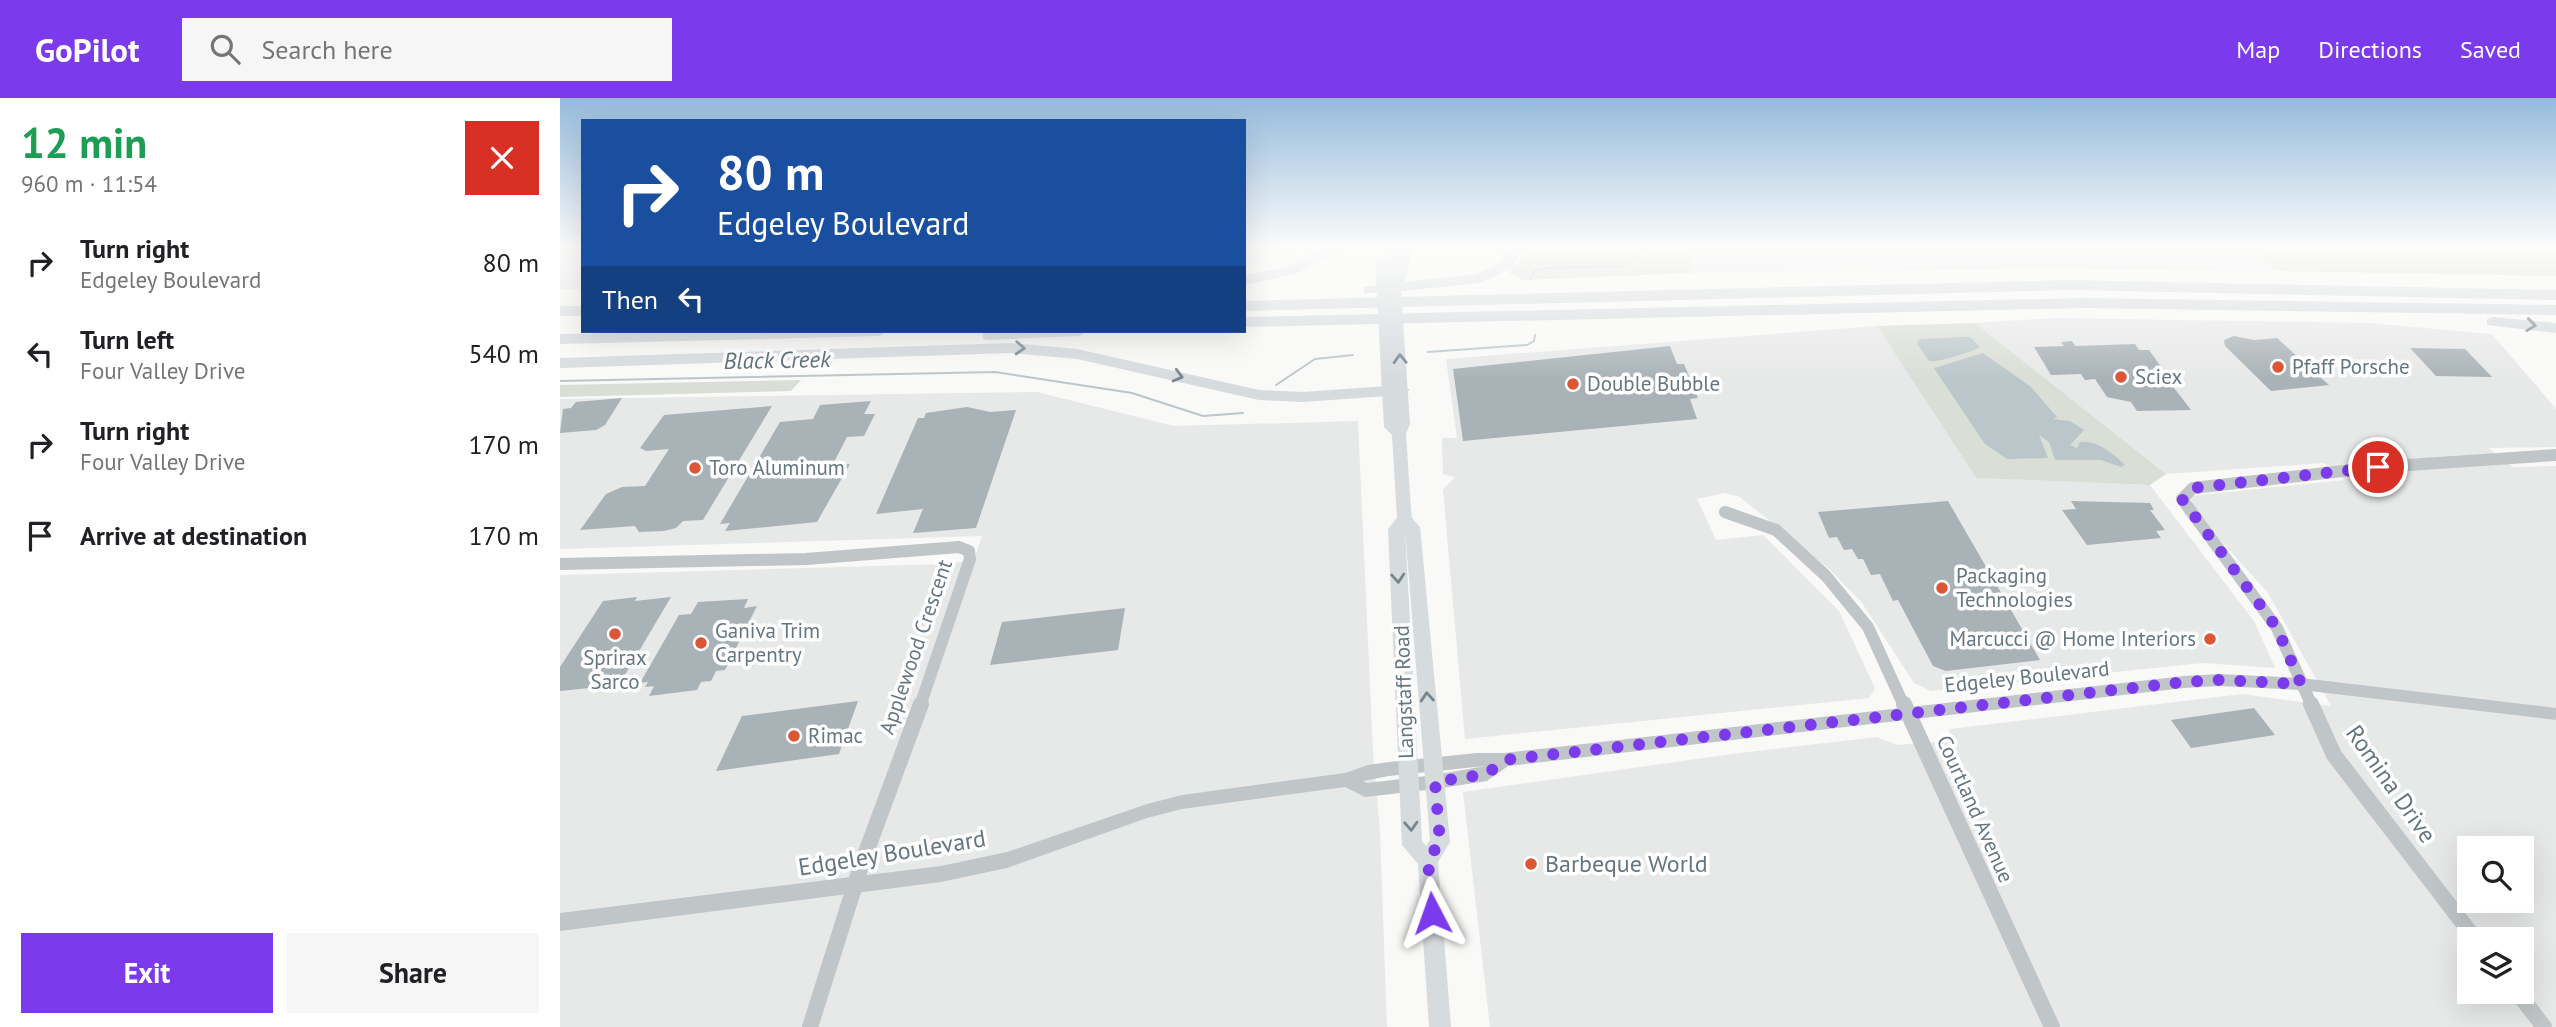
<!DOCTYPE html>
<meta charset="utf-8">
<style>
:root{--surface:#fff;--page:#f6f6f6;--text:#202124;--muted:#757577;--accent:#7c3aed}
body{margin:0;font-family:"PT Sans",sans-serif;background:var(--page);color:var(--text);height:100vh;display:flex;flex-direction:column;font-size:26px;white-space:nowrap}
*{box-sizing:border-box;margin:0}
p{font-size:23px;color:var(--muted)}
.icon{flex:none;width:38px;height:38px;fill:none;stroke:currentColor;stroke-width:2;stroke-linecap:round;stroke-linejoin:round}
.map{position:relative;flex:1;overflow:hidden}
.side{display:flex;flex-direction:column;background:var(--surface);width:560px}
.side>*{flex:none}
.top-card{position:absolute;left:21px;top:21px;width:665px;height:214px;border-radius:0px;box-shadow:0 7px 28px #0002;background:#1a4fa0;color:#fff;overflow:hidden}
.controls{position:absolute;left:1897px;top:738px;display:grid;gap:14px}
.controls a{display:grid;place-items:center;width:77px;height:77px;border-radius:0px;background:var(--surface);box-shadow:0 7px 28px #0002;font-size:35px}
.pin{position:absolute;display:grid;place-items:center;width:60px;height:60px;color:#fff;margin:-30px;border:4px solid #fff;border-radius:50%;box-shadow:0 2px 7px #0007}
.me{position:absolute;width:77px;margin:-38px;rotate:356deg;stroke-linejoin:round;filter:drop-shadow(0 0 5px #0008)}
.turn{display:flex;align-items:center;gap:24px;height:147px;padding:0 21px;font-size:32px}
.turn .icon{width:91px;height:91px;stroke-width:2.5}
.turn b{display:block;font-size:49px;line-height:60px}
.then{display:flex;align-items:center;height:66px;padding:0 21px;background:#0003;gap:14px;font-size:26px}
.round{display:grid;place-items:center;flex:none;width:74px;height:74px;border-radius:0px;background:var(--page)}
.overview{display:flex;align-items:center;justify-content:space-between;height:119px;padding:0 21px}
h1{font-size:42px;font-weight:700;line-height:52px;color:#1e9e55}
.cta{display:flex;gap:14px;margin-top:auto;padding:14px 21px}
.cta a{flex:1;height:80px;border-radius:0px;background:var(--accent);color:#fff;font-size:28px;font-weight:700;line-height:80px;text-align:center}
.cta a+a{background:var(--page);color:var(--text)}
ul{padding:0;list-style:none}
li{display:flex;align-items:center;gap:21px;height:91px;padding:0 21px}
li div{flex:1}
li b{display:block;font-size:26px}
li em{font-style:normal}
header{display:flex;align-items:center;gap:42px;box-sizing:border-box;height:98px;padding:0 35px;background:var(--accent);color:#fff}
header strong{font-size:33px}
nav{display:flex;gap:38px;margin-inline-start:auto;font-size:24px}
.search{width:490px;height:63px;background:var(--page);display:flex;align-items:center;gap:18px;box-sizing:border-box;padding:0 24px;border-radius:0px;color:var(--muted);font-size:26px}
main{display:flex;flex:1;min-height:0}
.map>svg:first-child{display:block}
.built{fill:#e7e8e8;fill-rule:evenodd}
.green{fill:#d9ded6}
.water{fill:#bac6ca}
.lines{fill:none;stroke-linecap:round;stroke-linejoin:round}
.stream{stroke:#bac6ca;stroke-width:2}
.building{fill:#a9b2b7}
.minor-far1{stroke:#c0c5c8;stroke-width:12}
.minor{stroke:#c0c5c8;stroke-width:16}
.tertiary{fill:#c0c5c8;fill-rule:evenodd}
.secondary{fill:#d6dbde;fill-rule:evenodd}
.motorway{fill:#d6dbde;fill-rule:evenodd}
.oneway{stroke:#76858e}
.route{stroke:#7c3aed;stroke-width:12;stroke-dasharray:0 21.6}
.poi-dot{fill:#dc5534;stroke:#fff;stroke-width:2.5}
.labels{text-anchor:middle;stroke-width:7;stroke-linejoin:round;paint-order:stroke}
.poi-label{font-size:21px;fill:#657680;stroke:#fff;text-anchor:start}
.street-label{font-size:21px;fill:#657680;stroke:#fff}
.water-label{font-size:23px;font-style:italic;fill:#60747a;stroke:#fff}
.near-street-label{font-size:24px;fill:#657680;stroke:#fff}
.near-poi-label{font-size:24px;fill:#657680;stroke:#fff;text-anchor:start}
</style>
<header>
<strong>GoPilot</strong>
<div class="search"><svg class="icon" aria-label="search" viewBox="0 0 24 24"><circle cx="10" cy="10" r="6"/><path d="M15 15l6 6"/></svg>Search here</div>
<nav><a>Map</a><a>Directions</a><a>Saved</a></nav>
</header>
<main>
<section class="side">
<div class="overview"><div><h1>12 min</h1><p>960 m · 11:54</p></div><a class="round" style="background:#d93025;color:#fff"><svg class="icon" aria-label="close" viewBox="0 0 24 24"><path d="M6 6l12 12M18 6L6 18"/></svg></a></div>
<ul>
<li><svg class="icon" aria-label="right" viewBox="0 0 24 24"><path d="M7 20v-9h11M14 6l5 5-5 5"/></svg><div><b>Turn right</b><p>Edgeley Boulevard</p></div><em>80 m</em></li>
<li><svg class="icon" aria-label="left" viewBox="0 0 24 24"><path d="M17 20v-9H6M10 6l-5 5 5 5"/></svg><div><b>Turn left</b><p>Four Valley Drive</p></div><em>540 m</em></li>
<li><svg class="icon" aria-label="right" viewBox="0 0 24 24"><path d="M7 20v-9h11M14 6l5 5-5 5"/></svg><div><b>Turn right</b><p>Four Valley Drive</p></div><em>170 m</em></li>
<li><svg class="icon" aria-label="arrive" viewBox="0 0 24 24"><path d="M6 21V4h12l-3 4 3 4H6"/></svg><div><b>Arrive at destination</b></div><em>170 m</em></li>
</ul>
<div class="cta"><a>Exit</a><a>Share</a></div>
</section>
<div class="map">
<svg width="1996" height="929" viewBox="0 0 1996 929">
<rect width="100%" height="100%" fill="#f9f9f7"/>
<g class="built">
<path d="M23 150V191H0V150Z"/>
<path d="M684 150H736L684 169Z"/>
<path d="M1137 150H1690L1717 173 1482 171 1131 175Z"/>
<path d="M1495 220 1810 225 1932 236 1996 311V349L1928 350 1953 369 1996 368V929H930L903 694 1172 656 1317 639 1337 647 1386 643 1390 631 1682 596 1771 608 1708 495 1634 413 1631 398 1784 382 1764 365 1606 376 1415 225ZM1909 751H1962V803H1909ZM1909 842H1962V894H1909Z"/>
<path d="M1317 228 1416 380 1590 387 1694 523 1715 570 1643 565 1371 593 1354 585 1302 505 1268 470 1180 399 1165 395 1137 401 1156 442 1203 437 1279 513 1315 590 1309 600 905 641 883 392 895 379 883 376 882 340H897L886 261Z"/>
<path d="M477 294 614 328 798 323 813 653 820 734 827 929H0V477L385 466 414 462 422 438 0 451V301Z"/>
</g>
<g class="green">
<path d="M970 150H1136L1131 175 963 182 949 175Z"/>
<path d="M1996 150V178L1717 173 1690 150Z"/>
<path d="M1415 225 1606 376 1590 387 1416 380 1317 228Z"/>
<path d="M241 282 231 293 0 299V287Z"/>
</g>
<g class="water">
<path d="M1402 239H1410L1420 249C1412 254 1376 265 1369 263L1357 245 1360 241Z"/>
<path d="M1423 255 1471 289 1497 319 1493 321 1510 323 1524 332 1510 347 1517 350 1520 344C1536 341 1555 357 1565 367L1561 369 1541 362H1495L1489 344 1479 337 1488 360 1447 361 1425 346 1374 270Z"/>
</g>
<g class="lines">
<g class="stream">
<path d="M970 182 974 173 984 170 1062 168 1086 150"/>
<path d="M868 254 967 247 974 243 975 237"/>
<path d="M0 283 435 274 572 295 643 318 683 315"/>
<path d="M716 287 755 261 793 257"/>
</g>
</g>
<g class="building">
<path d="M1674 238 1694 242 1717 240 1769 287 1711 293 1665 248 1664 242Z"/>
<path d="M1512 243 1515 248 1575 246 1579 252H1589L1602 270H1593L1605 286H1611L1631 312 1577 313 1571 304 1547 299 1535 281 1525 282 1521 276 1491 277 1474 249 1504 248 1501 244Z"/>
<path d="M1110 248 1117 266H1124L1138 300 1130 301 1137 321 903 343 893 271Z"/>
<path d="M1850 250 1905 251 1932 279 1876 278Z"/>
<path d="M62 300 45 327 36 332 0 335 3 311 11 310 16 304Z"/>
<path d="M311 303 304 316H315L304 338 287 339 272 368 290 366 257 424 165 433 170 425 160 426 220 324 253 321 260 307Z"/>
<path d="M212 308 143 422 123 423 116 430 104 433 79 434 75 428 20 432 46 396 62 389 85 388 109 351 86 353 80 350 104 317Z"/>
<path d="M407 309 430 314 456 312 416 430 353 435 363 411 316 416 358 320H364L366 315Z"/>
<path d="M1388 403 1480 562 1386 573 1373 568 1338 502 1333 503 1320 476 1311 477 1303 461H1298L1292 451 1284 452 1277 439 1269 440 1258 414Z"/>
<path d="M1511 403 1590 405 1594 412H1590L1605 432 1596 433 1601 440 1527 447 1502 412 1516 411Z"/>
<path d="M77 499 75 503 111 499 59 587 0 593V569L43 503Z"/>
<path d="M188 501 184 510 197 508 165 572 156 573 151 583 141 584 137 592 89 598 94 588 85 589 88 584 80 585 119 517 131 516 138 504Z"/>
<path d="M565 510 558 552 430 567 442 524Z"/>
<path d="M298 603 279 656 156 673 182 618Z"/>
<path d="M1694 610 1715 637 1631 650 1611 622Z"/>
</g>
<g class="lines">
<g class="minor-far1">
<path d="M1165 414 1216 432 1266 478 1308 529 1344 608"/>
<path d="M0 466 246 461 399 449 409 453 410 461 360 608"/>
<path d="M1752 608 1717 530 1622 401 1633 390 1818 369 1996 357"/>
</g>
<g class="minor">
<path d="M1344 606 1492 929"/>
<path d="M1751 606 1774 657 1916 842"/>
<path d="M1957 894 1984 929"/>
<path d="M250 929 301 768 361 606"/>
</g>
<path class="tertiary" d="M1659 576 1741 580 1996 610V622L1741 592 1659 588 1624 590 948 668 927 683 875 691 805 699 785 689 622 711 587 720 447 770 381 784 0 833V815L381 768 447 754 587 706 622 697 785 675 808 667 829 664 917 655H944L1624 578ZM925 668 875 677 807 685 803 683 829 678Z"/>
<path class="secondary" d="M826 150H838L850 326 846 336 851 412 852 420 860 429 890 744 878 764 891 929H869L858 766 842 747 828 431 837 420 832 337 824 329 815 161 821 158 827 161 829 192ZM845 431 870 742 866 748 862 743Z"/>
<g class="motorway">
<path d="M764 150H784L735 176 684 187V177L726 169Z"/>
<path d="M838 150H853L845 184 916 176 941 164 946 150H961L953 170 919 185 842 193 835 199 1511 182 1996 192V202L1511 192 684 213V203L833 199 826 195H805L803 192 805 189 829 185Z"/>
<path d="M1523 200 1996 207V217L1523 210 684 229V219Z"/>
<rect x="0" y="208" width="23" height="10"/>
<path d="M1933 219 1996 225V235L1927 227V221Z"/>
<path d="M131 233H328L320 238 0 246V236Z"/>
<path d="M423 233H528L520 238 429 242 423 241Z"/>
<path d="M451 245 517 251 699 292 743 294 841 287 850 292 841 297 743 304 699 302 517 261 451 255 0 270V260Z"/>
</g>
</g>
<defs><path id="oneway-chevron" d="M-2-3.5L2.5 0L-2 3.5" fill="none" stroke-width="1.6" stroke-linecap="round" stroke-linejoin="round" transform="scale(1.75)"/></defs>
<g class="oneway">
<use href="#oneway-chevron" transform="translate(1971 227) rotate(7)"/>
<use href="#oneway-chevron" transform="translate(460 250) rotate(3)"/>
<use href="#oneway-chevron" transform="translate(840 261) rotate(-92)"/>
<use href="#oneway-chevron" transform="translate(618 278) rotate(15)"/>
<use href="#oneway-chevron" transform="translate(838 480) rotate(86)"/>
<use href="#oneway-chevron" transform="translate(867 599) rotate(-95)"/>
<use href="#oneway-chevron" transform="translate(851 728) rotate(87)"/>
</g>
<linearGradient id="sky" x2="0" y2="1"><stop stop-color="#95bbdc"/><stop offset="0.53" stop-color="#fcfcfb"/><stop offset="1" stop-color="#fcfcfb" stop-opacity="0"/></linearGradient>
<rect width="1996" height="281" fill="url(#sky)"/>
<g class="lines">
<path class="route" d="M872 815 868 762 880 744 875 684 927 676 944 662 1624 584 1659 582 1741 586 1717 530 1622 401 1633 390 1818 369"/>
</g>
<g class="poi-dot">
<circle cx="1718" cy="269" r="7"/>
<circle cx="1561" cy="279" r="7"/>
<circle cx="1013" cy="286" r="7"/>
<circle cx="135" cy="370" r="7"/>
<circle cx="1382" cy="490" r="7"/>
<circle cx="55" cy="536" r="7"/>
<circle cx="1650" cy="541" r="7"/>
<circle cx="141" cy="545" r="7"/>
<circle cx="234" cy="638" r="7"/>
<circle cx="971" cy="766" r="7"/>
</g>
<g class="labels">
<g class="poi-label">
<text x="1732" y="276">Pfaff Porsche</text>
<text x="1575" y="286">Sciex</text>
<text x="1027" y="293">Double Bubble</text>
<text x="149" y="377">Toro Aluminum</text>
<text x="1396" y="485">Packaging<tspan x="1396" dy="24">Technologies</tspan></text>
<text x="155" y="540">Ganiva Trim<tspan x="155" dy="24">Carpentry</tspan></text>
<text x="1636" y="548" text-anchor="end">Marcucci @ Home Interiors</text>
<text x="55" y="567" text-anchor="middle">Sprirax<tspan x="55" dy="24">Sarco</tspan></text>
<text x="248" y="645">Rimac</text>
</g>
<g class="street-label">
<text transform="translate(356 549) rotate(-71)" y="7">Applewood Crescent</text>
<text transform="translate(1467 579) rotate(-6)" y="7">Edgeley Boulevard</text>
<text transform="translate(844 594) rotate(-92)" y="7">Langstaff Road</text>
<text transform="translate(1415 711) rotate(66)" y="7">Courtland Avenue</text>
</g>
<g class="water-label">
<text transform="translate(217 262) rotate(-1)" y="8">Black Creek</text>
</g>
<g class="near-street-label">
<text transform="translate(1831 686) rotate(55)" y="8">Romina Drive</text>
<text transform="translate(332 755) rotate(-9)" y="8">Edgeley Boulevard</text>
</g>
<g class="near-poi-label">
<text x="985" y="774">Barbeque World</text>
</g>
</g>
</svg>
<div class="controls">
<a><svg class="icon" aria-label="search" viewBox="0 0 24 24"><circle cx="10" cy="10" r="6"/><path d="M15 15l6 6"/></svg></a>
<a><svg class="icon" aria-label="layers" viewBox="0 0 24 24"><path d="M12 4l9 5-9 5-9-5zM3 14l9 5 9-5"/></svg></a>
</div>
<div class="pin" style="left:1818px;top:369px;background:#d93025"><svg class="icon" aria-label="arrive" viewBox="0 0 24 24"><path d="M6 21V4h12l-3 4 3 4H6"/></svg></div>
<svg class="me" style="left:872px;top:815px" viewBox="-20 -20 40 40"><path d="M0-17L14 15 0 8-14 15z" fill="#7c3aed" stroke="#fff" stroke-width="4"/></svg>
<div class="top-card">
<div class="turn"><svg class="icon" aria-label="right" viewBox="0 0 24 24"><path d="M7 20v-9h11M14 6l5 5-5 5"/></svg><div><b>80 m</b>Edgeley Boulevard</div></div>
<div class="then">Then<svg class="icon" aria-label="left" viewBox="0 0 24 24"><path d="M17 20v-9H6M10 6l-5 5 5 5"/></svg></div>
</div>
</div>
</main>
